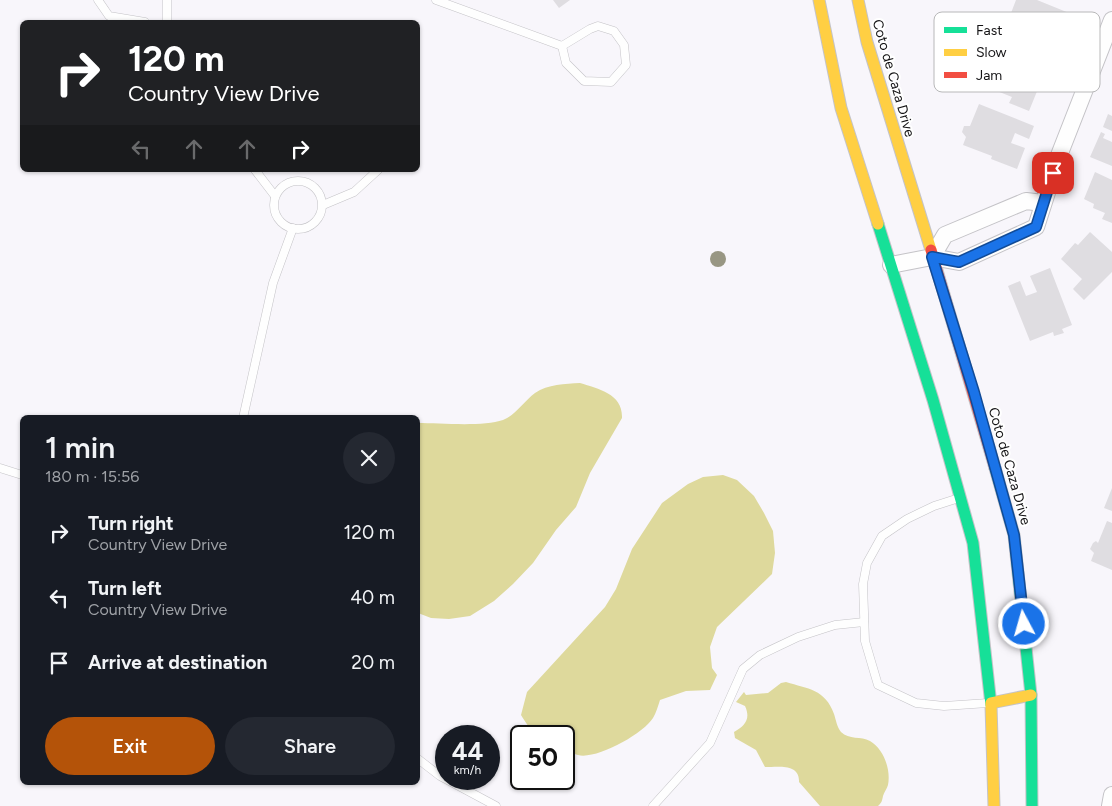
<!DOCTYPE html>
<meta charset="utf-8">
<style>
:root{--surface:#171b24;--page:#242831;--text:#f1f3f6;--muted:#9ea1a6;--accent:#b45309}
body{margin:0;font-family:Figtree,sans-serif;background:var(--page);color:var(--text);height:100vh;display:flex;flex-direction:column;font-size:19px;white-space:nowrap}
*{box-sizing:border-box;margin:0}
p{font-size:16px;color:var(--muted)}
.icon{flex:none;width:28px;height:28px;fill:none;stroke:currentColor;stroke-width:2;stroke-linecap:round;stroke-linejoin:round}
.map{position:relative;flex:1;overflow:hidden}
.details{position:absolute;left:20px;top:415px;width:400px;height:370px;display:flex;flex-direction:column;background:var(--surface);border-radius:8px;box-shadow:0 1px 4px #0004}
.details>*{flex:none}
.hud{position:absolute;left:20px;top:20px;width:400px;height:152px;border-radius:8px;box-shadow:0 1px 4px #0004;background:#202124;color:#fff;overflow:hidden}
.speed{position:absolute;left:435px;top:725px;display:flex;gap:10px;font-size:25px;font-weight:700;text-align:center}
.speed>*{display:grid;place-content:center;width:65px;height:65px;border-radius:50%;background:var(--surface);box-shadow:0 1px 4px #0004;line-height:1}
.speed small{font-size:12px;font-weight:400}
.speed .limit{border:2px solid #111;border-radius:8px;background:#fff;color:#111}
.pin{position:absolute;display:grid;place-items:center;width:42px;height:42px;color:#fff;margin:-21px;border-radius:10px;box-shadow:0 2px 8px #0006}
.me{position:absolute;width:55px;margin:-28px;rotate:354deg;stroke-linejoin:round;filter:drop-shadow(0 0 4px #0008)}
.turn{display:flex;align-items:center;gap:18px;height:105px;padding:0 25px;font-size:22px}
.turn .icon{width:65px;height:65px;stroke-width:2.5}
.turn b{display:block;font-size:35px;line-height:42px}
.lanes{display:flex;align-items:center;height:48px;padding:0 25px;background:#0003;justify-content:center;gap:25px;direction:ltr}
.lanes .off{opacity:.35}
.round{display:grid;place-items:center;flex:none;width:52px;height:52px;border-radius:26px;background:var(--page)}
.headline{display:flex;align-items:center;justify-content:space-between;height:85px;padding:0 25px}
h1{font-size:30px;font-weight:600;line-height:38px}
.cta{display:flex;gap:10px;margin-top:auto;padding:10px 25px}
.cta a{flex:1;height:58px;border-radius:30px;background:var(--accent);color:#fff;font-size:20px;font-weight:600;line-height:58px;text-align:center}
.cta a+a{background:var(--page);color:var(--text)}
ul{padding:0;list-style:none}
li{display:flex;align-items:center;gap:15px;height:65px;padding:0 25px}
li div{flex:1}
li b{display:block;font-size:19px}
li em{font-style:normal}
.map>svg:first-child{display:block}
.water{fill:#ded99c}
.building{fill:#dfdde1}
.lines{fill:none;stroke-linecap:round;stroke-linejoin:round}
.lane-casing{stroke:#c4c3c7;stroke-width:9}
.street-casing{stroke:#c4c3c7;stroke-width:18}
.fast-casing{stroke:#c4c3c7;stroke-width:13}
.slow-casing{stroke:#c4c3c7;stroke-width:13}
.jam-casing{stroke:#c4c3c7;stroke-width:13}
.lane{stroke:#fefefe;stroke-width:8}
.street{stroke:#fefefe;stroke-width:16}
.fast{stroke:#16e098;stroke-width:11}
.slow{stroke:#ffcf43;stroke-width:11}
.jam{stroke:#f24e42;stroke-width:11}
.tree{fill:#989683}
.route-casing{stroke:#114b97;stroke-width:12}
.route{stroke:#1a73e8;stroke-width:9}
.labels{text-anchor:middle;stroke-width:4;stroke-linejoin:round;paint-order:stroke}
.street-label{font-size:14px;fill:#141315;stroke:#fff}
.key{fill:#fff;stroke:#b8b8b9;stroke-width:1}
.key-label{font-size:14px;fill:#141315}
</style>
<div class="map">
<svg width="1112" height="806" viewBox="0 0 1112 806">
<rect width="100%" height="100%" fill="#f8f6fb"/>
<g class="water">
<path d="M580 383C599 389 623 394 622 418L590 473 576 507 556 530 533 563 513 584 494 601 470 616 449 619 431 618 418 613V423C440 423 483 427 503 420 516 415 524 401 535 393 548 384 565 384 580 383Z"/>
<path d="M723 475 737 480 754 496 764 513 773 531 775 553 772 574 717 627 710 647 712 668 717 675 710 690 686 691 660 700C658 706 656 713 653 718 643 734 596 760 578 755 573 754 568 750 564 748V736C538 736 535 738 521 715L527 692 605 607 616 589 632 549 662 503 688 484 703 477Z"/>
<path d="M786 682C808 689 825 689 834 714 836 720 837 727 841 732 849 740 861 736 870 741 884 749 891 770 888 785 887 789 884 792 883 796 882 801 882 802 878 806H820L799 782C800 763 778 767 765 767L756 750 735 738 734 732C745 726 751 719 745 706L736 702 744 692 746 695 768 693 781 683Z"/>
</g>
<g class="building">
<path d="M553 0H570L559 8Z"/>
<path d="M1016 0H1037L1074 15 1069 27 1054 21 1050 31 1065 37 1056 58 1031 47 1032 45 1003 33 1006 24 1002 20 1005 14 1011 13Z"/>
<path d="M1005 51 1044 67 1038 83 1040 84 1029 111 1009 103 1012 97 992 89 994 84 988 82 993 71 996 73Z"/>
<path d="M979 104 1034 126 1029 139 1015 133 1011 143 1025 148 1017 169 991 159 992 156 963 145 966 137 962 132 964 126H970Z"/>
<path d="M1108 114 1112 116V131L1103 127Z"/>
<path d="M1101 132 1105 134 1103 138 1112 142V166L1090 157Z"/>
<path d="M1095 172 1112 180V223L1102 219 1105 213 1093 208 1094 204 1084 199Z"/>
<path d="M1090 232 1112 252V272L1084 300 1073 289 1082 279 1061 259 1075 243 1078 245Z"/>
<path d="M1050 268 1072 325 1062 329 1064 333 1054 336 1053 332 1030 341 1008 286 1020 281 1026 296 1037 292 1030 276Z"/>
<path d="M1112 488V511L1104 508Z"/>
<path d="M1107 521 1112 523V570L1091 561 1094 553 1090 549 1093 543 1096 541 1098 543Z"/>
</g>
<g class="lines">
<defs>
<g id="lane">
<path d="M98 0 109 16 145 22"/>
<path d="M167 0V22"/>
<path d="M436 0 562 46"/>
<path d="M598 26 614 31 624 45 626 65 611 82 584 81 566 63 562 46 590 29Z"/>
<path d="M255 170 275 196"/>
<circle cx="298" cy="205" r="24"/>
<path d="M323 205 354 192 378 170"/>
<path d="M243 418 273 283 293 228"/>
<path d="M0 468 22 475"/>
<path d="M959 498 934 506 907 519 882 536 867 563 863 584 865 641 878 685 916 703 944 706 988 703"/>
<path d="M418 759 440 776 496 806"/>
<path d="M653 806 710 743 743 669 760 655 798 637 835 625 864 622"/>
</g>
<g id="street">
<path d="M932 257 945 235 1026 201 1043 203"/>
<path d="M891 265 932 257 959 262 1036 227 1058 158 1112 20"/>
<path d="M1110 806 1112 795"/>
</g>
<g id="fast">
<path d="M878 224 933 400 973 543 991 705"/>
<path d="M995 468 1014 535 1031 695 1032 806"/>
</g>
<g id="slow">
<path d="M819 0 841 108 878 224"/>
<path d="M858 0 867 42 931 250"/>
<path d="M991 703 1031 695"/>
<path d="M991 705 994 806"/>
</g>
<path id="jam" d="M931 250 995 468"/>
</defs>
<use href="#lane" class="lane-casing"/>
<use href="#street" class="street-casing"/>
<use href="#fast" class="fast-casing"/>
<use href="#slow" class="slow-casing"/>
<use href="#jam" class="jam-casing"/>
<use href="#lane" class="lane"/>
<use href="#street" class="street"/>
<use href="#fast" class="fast"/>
<use href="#slow" class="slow"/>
<use href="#jam" class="jam"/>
</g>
<circle class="tree" cx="718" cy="259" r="8"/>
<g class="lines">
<defs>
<path id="route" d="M1024 624 1014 535 974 392 932 257 959 262 1036 227 1053 173"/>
</defs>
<use href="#route" class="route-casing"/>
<use href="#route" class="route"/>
</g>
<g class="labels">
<g class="street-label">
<text transform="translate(894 78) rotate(74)" y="5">Coto de Caza Drive</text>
<text transform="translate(1010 466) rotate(74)" y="5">Coto de Caza Drive</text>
</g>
</g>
<rect x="934" y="12" width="166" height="80" rx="8" class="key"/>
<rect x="944" y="27" width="23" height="6" fill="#16e098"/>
<rect x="944" y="49" width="23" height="7" fill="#ffcf43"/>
<rect x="944" y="72" width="23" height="6" fill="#f24e42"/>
<g class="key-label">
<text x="976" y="35">Fast</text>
<text x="976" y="57">Slow</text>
<text x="976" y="80">Jam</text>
</g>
</svg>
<div class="speed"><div>44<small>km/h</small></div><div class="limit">50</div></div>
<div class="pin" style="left:1053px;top:173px;background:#d93025"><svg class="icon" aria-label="arrive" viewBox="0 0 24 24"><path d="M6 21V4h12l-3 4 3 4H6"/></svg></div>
<svg class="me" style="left:1024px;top:624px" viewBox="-20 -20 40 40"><circle r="17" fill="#1a73e8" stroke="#fff" stroke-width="3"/><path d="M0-11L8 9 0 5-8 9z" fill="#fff"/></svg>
<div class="hud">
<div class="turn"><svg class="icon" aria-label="right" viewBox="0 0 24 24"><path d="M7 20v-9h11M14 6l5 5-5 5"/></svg><div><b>120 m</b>Country View Drive</div></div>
<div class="lanes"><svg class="icon off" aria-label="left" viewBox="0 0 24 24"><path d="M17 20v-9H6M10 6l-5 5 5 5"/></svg><svg class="icon off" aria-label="ahead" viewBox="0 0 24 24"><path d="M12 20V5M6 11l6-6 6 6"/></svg><svg class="icon off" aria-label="ahead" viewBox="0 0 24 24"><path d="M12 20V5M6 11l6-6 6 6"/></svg><svg class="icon" aria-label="right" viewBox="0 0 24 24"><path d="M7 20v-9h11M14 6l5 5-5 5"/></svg></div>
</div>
<section class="details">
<div class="headline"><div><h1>1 min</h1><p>180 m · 15:56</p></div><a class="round"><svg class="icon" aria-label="close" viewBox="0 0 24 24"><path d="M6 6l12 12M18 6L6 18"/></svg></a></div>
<ul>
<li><svg class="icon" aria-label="right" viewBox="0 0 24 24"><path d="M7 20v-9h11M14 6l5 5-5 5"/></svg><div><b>Turn right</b><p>Country View Drive</p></div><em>120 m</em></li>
<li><svg class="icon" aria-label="left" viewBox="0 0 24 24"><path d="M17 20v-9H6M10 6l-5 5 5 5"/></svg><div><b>Turn left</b><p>Country View Drive</p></div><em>40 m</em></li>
<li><svg class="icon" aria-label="arrive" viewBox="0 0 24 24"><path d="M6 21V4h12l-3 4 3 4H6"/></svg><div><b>Arrive at destination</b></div><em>20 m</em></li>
</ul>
<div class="cta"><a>Exit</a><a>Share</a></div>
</section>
</div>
